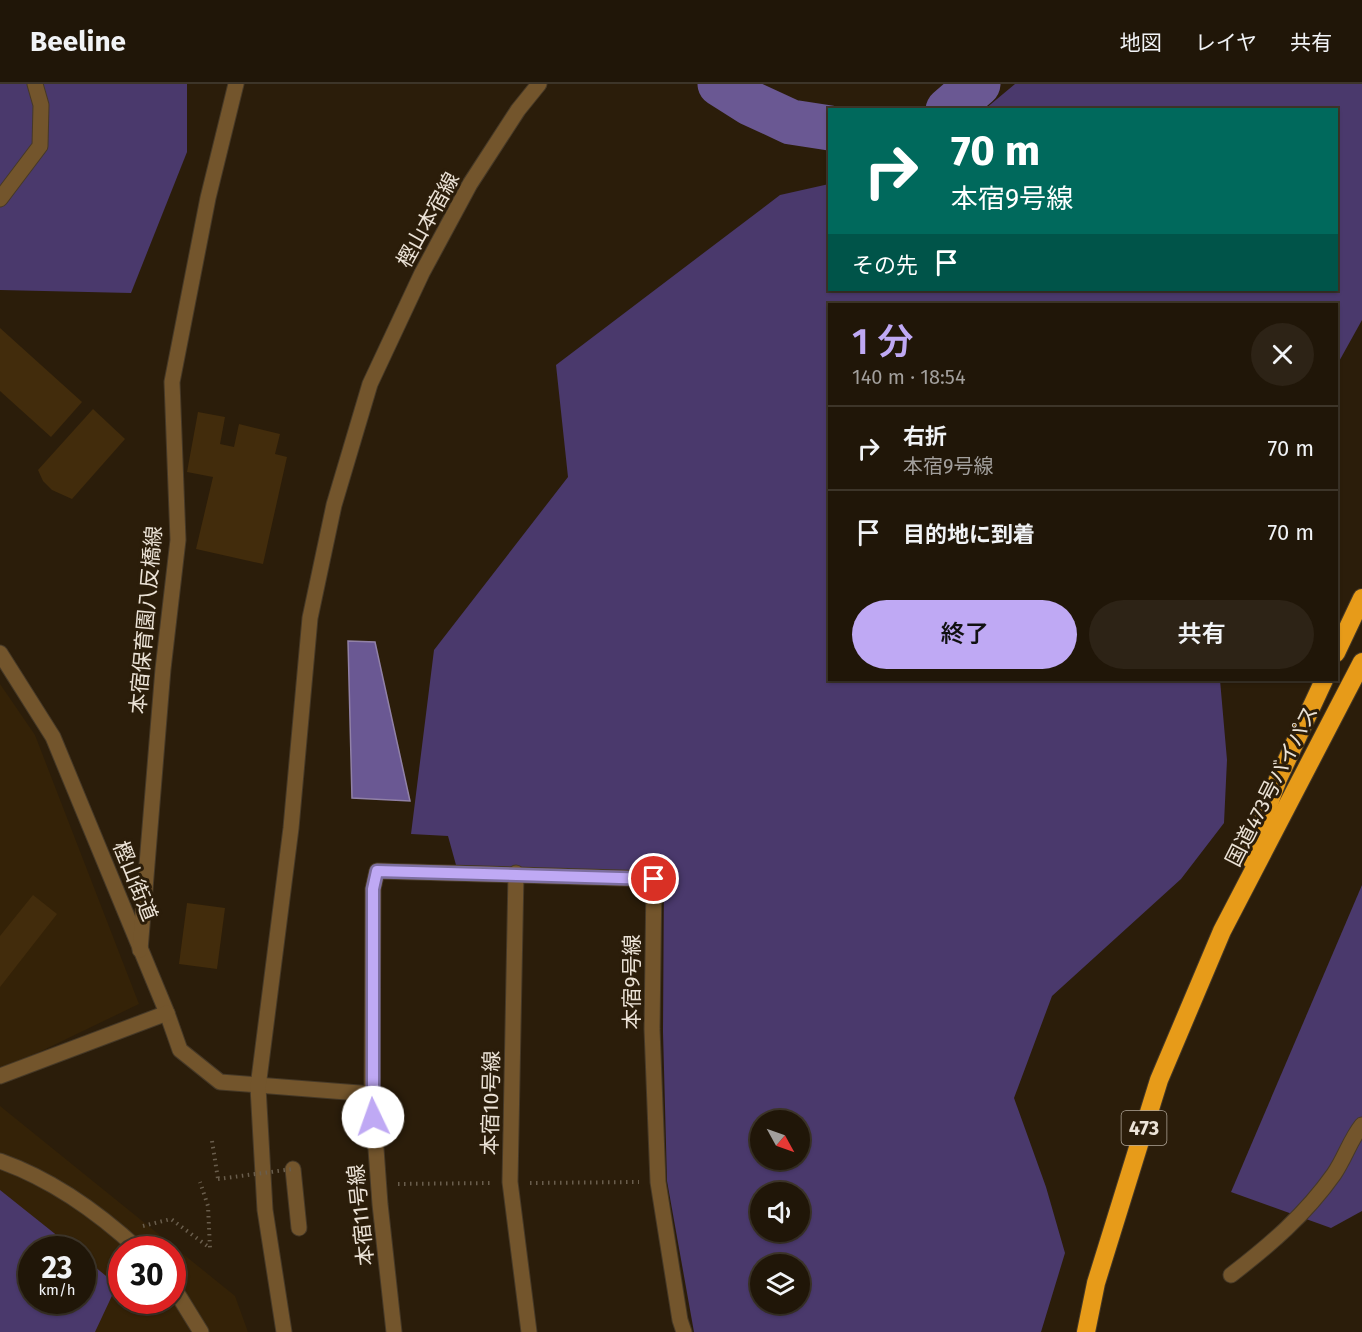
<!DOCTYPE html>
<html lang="ja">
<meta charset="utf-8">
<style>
:root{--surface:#201608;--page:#2d2316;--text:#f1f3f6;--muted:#a29f9c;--line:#3d3529;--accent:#bfa9f4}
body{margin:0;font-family:"Fira Sans","Noto Sans JP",sans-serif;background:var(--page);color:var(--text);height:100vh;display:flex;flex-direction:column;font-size:22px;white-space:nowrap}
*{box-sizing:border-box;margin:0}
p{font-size:20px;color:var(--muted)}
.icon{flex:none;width:33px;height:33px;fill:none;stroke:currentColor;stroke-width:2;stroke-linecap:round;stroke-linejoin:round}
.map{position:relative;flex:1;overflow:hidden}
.details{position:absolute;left:828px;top:219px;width:510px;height:378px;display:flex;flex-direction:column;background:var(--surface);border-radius:0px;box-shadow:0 2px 4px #0004,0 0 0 2px var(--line)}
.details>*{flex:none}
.hud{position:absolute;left:828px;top:24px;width:510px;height:183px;border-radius:0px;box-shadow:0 2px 4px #0004,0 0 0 2px var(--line);background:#00695c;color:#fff;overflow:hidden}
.needle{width:39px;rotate:130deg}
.buttons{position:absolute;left:750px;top:1026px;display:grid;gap:12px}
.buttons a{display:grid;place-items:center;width:60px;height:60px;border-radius:50%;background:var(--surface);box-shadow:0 2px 4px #0004,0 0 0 2px var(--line);font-size:30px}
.speed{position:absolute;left:18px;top:1152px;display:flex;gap:12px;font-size:30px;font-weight:700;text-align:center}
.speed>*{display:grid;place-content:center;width:78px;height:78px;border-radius:50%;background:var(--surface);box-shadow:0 2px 4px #0004,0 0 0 2px var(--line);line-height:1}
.speed small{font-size:15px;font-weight:400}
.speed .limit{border:9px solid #d22;background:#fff;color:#111}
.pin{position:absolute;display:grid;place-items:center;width:51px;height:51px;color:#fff;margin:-26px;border:3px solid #fff;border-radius:50%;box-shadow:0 2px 6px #0007}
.me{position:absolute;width:66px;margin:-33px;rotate:357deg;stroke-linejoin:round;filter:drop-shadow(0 0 4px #0008)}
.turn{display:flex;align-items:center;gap:21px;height:126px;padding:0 24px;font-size:27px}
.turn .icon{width:78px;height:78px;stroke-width:2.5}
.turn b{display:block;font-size:42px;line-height:51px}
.then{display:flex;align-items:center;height:57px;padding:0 24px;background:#0003;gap:12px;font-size:22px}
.round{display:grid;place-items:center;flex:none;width:63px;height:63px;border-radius:32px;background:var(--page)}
.head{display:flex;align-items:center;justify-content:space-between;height:102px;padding:0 24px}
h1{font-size:36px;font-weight:600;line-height:45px;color:var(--accent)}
.primary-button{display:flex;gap:12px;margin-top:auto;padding:12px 24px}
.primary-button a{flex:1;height:69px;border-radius:36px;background:var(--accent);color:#111;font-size:24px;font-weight:600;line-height:69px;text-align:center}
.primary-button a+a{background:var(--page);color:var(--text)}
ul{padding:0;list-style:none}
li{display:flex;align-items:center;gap:18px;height:84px;padding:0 24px;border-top:2px solid var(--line)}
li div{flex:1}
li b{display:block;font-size:22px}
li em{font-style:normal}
header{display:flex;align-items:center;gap:36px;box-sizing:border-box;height:84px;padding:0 30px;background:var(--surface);border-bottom:2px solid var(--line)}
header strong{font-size:28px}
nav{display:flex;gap:33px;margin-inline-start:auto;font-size:21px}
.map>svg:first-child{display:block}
.built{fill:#342207;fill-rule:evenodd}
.green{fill:#4a396c;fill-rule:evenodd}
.water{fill:#6a5893;stroke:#9181a7;stroke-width:1.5}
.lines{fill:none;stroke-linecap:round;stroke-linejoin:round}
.river{stroke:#6a5893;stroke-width:45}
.building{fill:#422c0c}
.minor-casing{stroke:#463927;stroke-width:17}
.highway-casing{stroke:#463927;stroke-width:20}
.path{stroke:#695d4c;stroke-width:4;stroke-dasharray:1.5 4.5;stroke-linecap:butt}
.minor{stroke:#73552c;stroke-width:15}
.highway{stroke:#e79b19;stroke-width:18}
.path-bridge{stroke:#695d4c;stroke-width:4;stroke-dasharray:1.5 4.5;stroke-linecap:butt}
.route-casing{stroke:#7c6e9f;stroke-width:15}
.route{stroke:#bfa9f4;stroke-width:10}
.labels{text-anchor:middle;stroke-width:6;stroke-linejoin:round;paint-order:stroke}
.shield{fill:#2b1d0a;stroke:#b1a799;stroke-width:1.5}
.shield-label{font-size:20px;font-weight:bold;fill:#ebe2d6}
.street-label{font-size:21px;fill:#ebe2d6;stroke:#2b1d0a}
</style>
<header>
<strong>Beeline</strong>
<nav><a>地図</a><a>レイヤ</a><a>共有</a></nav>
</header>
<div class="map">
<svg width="1362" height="1248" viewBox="0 0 1362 1248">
<rect width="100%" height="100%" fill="#2b1d0a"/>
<g class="built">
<path d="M0 600 35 651 139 920 0 987Z"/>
<path d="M0 1022 235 1212 248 1248H0ZM32 1166H82V1216H32ZM122 1166H172V1216H122Z"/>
</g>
<g class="green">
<path d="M0 0H187V68L131 209 0 206Z"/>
<path d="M1015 0H1362V236L1337 281 1336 220H830V596H1220L1227 676 1224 739 1181 795 1052 912 1014 1014 1046 1103 1065 1169 1041 1248H694L667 1097 663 948 664 789 456 781 448 752 411 750 434 566 568 393 556 281 780 111 829 100 830 206H1336V26L985 25ZM760 1036H800V1076H760ZM760 1108H800V1148H760ZM760 1180H800V1220H760Z"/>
<path d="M1362 801V1127L1331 1144 1231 1108Z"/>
<path d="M0 1106 74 1165 32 1166V1216H82L83 1173 117 1201 95 1248H0Z"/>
</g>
<path class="water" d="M348 557 375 558 410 717 352 714Z"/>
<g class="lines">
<g class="river">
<path d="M720 0 750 19 791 38 830 44"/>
<path d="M948 26 978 0"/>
</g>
</g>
<g class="building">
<path d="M0 244 82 318 51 353 0 307Z"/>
<path d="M93 325 125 355 72 415 52 406 43 397 38 386Z"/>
<path d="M198 328 225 333 220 360 234 363 239 340 280 350 275 370 287 373 263 480 196 465 213 393 187 388Z"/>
<path d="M33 811 57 830 0 903V852Z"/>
<path d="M187 819 225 824 217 885 179 880Z"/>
</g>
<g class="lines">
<defs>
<g id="minor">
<path d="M0 115 40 62 41 21 35 0"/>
<path d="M0 569 53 653 167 929 180 966 220 998 372 1010"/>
<path d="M516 789 510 1098 529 1248"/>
<path d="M140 866 163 585 178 456 172 298 208 114 236 0"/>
<path d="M0 992 167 929"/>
<path d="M0 1077C51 1095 99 1129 139 1166"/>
<path d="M293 1085 299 1144"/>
<path d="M1231 1191C1270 1161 1305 1131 1334 1090 1345 1074 1350 1056 1362 1041"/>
<path d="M172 1201 201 1248"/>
<path d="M284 1248 265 1126 258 1003 291 744 310 534 334 421 370 300 422 189 470 100 518 26 539 0"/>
<path d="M394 1248 380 1120 372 1010 373 805 377 787 654 795 652 945 658 1098 680 1236 684 1248"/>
</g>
<g id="highway">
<path d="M1336 569 1362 514"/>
<path d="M1249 774 1278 695 1324 596"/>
<path d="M1086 1248 1096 1199 1159 996 1222 847 1362 578"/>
</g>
</defs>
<use href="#minor" class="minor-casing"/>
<use href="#highway" class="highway-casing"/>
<g class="path">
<path d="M212 1057 218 1095"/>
<path d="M530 1099 639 1098"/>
<path d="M398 1100 492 1099"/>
<path d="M143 1142 171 1135 210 1164 208 1122 200 1098"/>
</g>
<use href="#minor" class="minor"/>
<use href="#highway" class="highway"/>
<path class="path-bridge" d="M218 1095 293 1085"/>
</g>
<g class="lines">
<defs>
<path id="route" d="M373 1033V805L377 787 654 795"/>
</defs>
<use href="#route" class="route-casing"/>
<use href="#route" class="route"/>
</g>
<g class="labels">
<rect class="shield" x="1121.5" y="1027" width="45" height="34" rx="4.5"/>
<g class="shield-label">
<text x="1144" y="1051">473</text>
</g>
<g class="street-label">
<text transform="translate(428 136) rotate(-61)" y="7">樫山本宿線</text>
<text transform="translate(146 536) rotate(-85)" y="7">本宿保育園八反橋線</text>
<text transform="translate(1272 702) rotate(-63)" y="7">国道473号バイパス</text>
<text transform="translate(135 797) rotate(68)" y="7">樫山街道</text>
<text transform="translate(632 898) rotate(-90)" y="7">本宿9号線</text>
<text transform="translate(491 1019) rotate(-89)" y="7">本宿10号線</text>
<text transform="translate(361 1131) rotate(-96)" y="7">本宿11号線</text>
</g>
</g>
</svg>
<div class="buttons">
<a><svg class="needle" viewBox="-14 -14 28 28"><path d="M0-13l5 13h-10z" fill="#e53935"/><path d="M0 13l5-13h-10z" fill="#a29f9c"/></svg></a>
<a><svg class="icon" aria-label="sound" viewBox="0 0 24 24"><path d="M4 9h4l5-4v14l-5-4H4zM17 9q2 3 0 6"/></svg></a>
<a><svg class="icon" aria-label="layers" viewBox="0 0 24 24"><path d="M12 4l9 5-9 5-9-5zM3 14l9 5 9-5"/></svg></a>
</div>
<div class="speed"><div>23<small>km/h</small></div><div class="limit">30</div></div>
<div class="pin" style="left:654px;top:795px;background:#d93025"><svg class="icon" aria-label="arrive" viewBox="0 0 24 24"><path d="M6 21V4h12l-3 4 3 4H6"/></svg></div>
<svg class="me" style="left:373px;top:1033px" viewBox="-20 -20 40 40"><circle r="19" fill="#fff"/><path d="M0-13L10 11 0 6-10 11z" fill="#bfa9f4"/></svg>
<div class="hud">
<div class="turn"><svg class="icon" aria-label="right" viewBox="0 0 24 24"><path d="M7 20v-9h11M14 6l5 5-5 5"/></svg><div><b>70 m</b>本宿9号線</div></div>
<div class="then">その先<svg class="icon" aria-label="arrive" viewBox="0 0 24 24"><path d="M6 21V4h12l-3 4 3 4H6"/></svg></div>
</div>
<section class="details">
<div class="head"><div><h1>1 分</h1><p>140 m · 18:54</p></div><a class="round"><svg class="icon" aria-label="close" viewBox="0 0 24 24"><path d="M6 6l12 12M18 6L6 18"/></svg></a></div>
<ul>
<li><svg class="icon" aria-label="right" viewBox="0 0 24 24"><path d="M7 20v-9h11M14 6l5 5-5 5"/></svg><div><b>右折</b><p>本宿9号線</p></div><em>70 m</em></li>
<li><svg class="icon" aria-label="arrive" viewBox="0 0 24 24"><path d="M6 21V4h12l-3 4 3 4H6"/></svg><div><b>目的地に到着</b></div><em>70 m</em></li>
</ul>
<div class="primary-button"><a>終了</a><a>共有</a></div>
</section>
</div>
